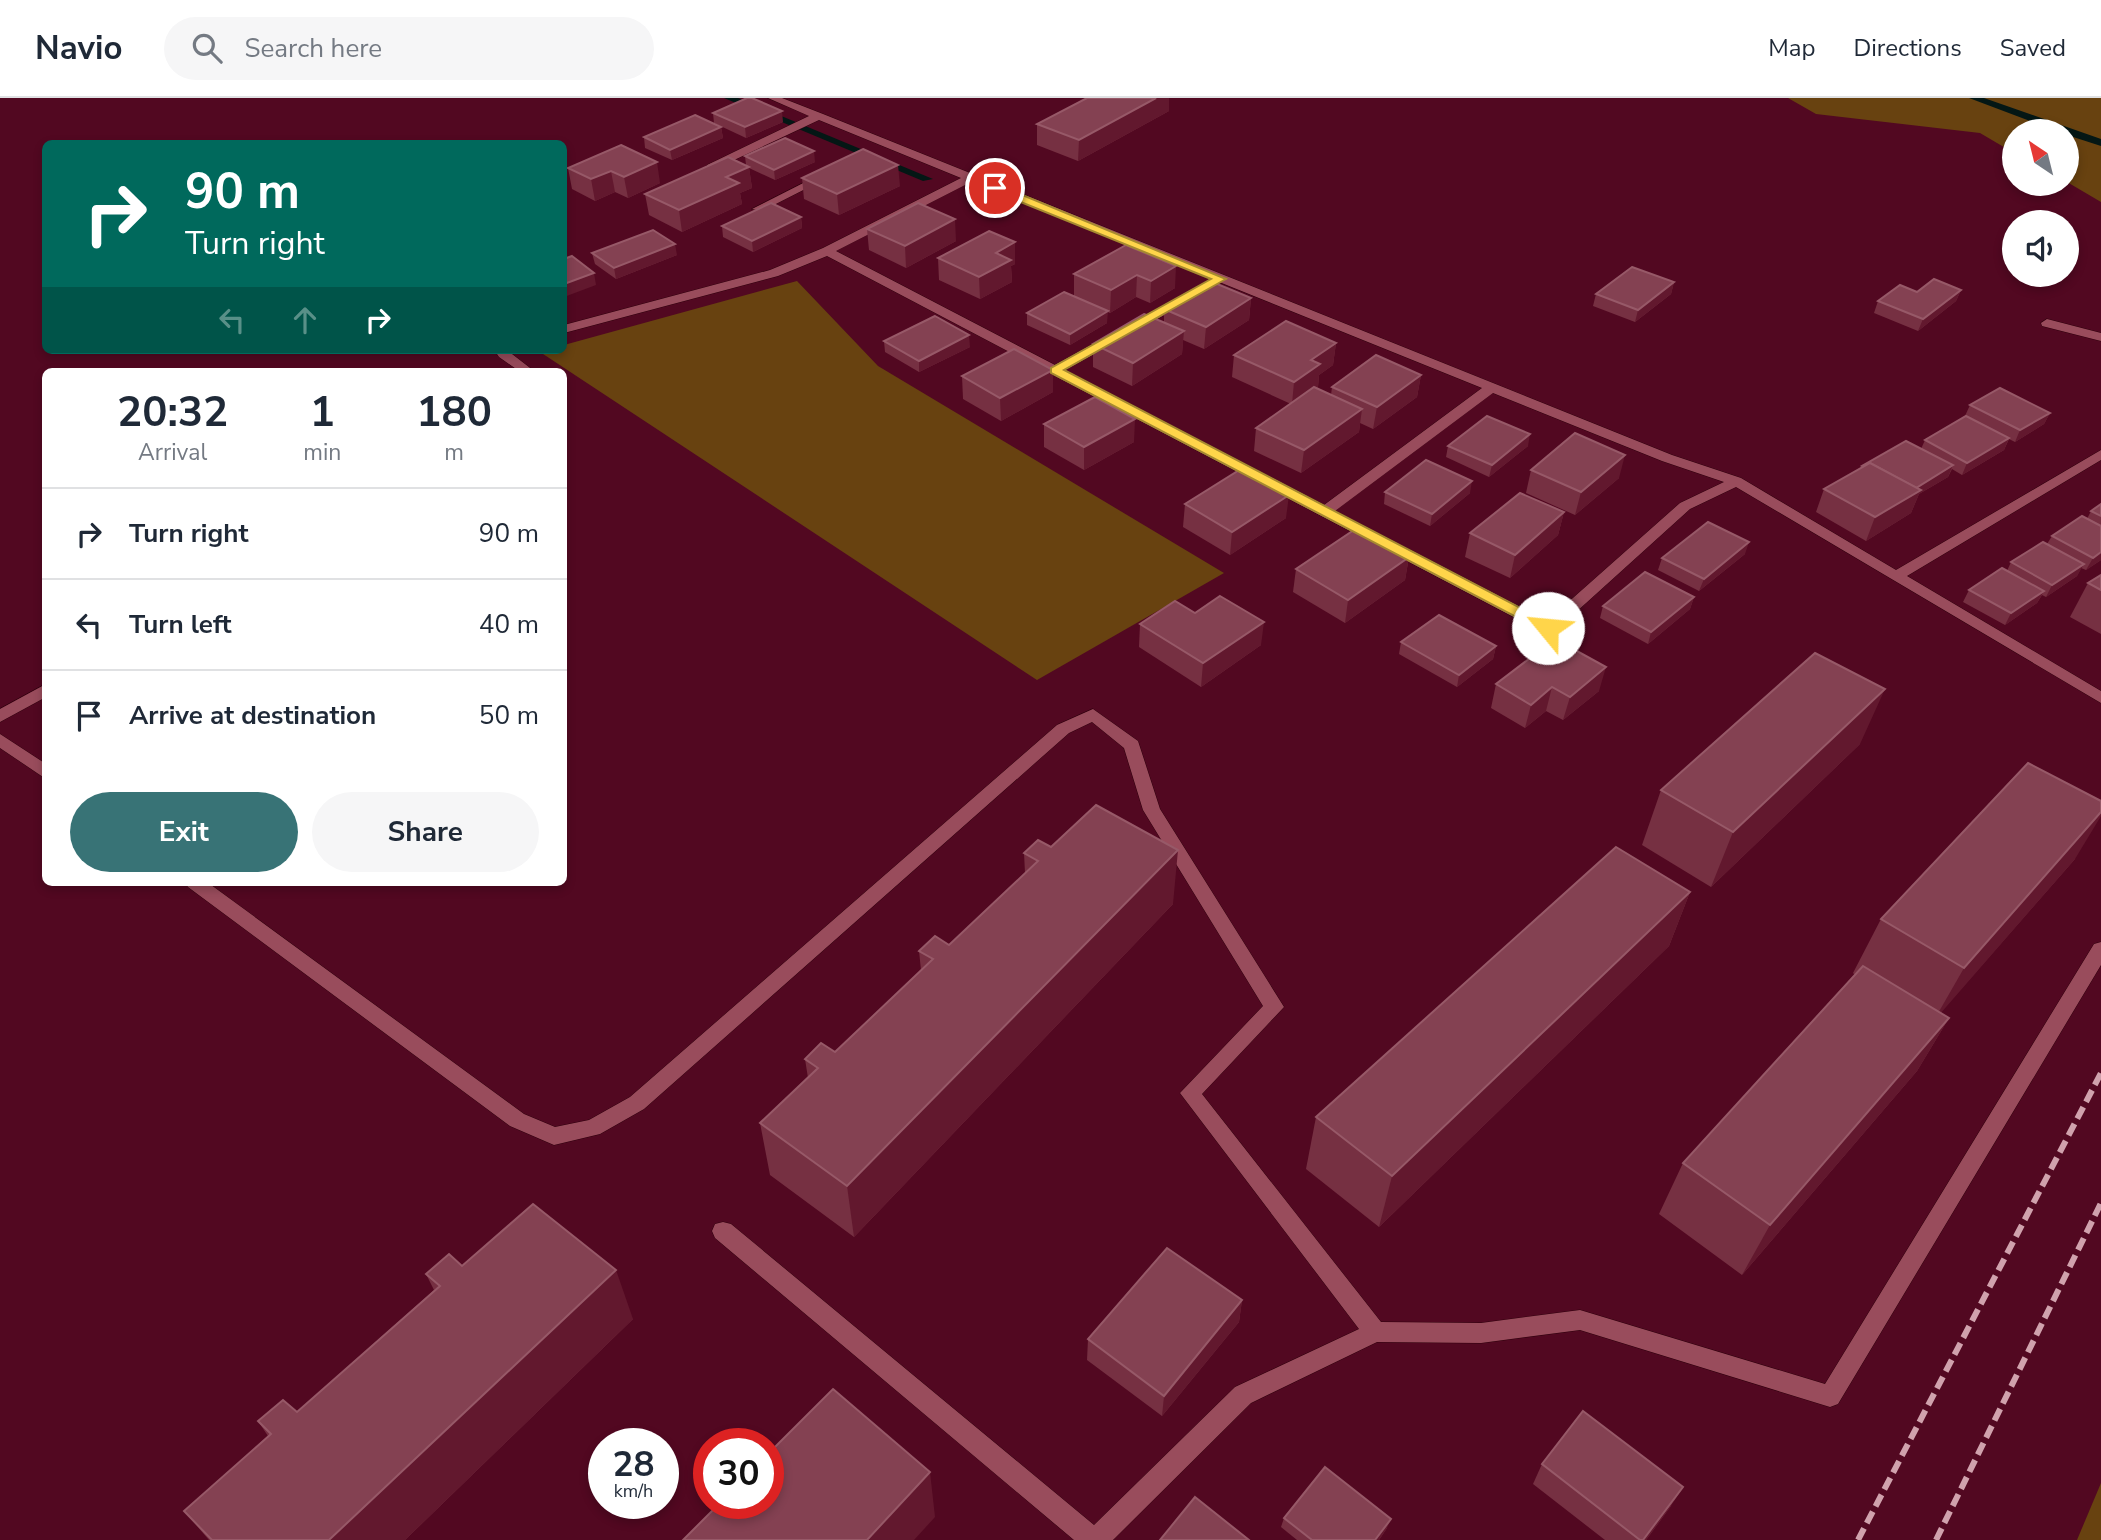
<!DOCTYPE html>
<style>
:root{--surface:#fff;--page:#f6f6f7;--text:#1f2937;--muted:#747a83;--line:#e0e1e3;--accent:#387376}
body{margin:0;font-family:"Nunito Sans",sans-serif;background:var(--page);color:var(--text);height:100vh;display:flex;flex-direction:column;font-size:26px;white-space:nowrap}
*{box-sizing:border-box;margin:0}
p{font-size:23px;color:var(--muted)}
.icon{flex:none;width:38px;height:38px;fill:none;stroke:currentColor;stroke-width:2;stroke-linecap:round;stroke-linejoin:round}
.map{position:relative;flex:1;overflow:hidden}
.side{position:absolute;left:42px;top:270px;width:525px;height:518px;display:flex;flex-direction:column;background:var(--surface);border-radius:10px;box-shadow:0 4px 10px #0003}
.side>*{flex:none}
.hud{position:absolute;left:42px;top:42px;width:525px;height:214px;border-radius:10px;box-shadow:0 4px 10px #0003;background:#00695c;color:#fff;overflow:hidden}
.needle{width:46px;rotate:325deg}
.tools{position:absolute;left:2002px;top:21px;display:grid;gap:14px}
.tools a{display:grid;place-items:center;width:77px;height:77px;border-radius:50%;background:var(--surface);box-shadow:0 4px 10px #0003;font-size:35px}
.speed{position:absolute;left:588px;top:1330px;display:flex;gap:14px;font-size:35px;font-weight:700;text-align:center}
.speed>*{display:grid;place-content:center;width:91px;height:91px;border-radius:50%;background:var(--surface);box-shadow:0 4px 10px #0003;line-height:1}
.speed small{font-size:18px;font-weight:400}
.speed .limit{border:10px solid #d22;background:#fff;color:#111}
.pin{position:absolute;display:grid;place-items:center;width:60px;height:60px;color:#fff;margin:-30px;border:4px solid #fff;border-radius:50%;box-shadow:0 2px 7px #0007}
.me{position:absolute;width:77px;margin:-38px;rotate:298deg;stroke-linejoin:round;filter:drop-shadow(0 0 5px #0008)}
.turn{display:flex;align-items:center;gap:24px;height:147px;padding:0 28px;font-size:32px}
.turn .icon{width:91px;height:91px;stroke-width:2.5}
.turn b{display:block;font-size:49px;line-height:60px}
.lanes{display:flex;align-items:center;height:66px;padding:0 28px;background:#0003;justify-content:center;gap:35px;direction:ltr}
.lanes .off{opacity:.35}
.eta{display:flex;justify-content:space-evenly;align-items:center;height:119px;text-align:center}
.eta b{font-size:42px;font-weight:700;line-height:49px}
.cta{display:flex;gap:14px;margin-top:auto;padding:14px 28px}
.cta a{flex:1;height:80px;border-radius:42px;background:var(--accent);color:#fff;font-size:28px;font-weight:700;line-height:80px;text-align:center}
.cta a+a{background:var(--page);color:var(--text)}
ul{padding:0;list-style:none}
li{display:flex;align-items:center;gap:21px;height:91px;padding:0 28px;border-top:2px solid var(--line)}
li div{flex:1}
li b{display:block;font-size:26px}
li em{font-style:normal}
header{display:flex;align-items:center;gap:42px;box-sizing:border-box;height:98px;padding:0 35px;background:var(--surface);border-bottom:2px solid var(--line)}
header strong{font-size:33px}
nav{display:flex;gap:38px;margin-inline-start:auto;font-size:24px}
.search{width:490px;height:63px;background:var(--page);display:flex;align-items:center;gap:18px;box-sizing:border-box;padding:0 24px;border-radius:38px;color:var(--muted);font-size:26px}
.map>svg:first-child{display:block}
.green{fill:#684210}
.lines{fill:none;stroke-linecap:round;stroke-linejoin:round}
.stream{fill:#041715;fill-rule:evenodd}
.minor-casing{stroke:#2e000c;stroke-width:1}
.minor{fill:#994c5c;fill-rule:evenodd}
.rail{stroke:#d0a2ad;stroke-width:6;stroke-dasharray:13 6;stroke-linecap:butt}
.wall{fill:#763042}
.shaded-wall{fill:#62182e}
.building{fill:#844152;stroke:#975968;stroke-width:2}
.route{fill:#ffd54a;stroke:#a68a30;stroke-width:2}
</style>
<header>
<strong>Navio</strong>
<div class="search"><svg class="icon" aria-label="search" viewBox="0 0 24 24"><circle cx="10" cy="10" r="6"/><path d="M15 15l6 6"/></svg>Search here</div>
<nav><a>Map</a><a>Directions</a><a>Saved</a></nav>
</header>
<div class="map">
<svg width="2101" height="1442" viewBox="0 0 2101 1442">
<rect width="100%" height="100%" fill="#520821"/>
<g class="green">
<path d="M1788 0H2101V104L2067 84V33H2014V55L1980 35 1816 16Z"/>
<path d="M797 183 878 268 1224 475 1037 582 540 254 564 252V247Z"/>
<path d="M2101 1385V1442H2077Z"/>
</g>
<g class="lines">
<g class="stream">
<path d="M724 0H738L933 81 923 83Z"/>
<path d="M1969 0H1984L2101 41V48L2067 37V33H2057Z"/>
</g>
<defs>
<g id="minor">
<path d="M768 0H782L823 16 1672 357 1741 380 1896 472 2101 352V362L1907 478 2101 593V605L1736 389 1690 411 1554 534H1542L827 158 778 178 564 235V227L770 172 823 150 961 80 819 22 715 71H707V67L809 18ZM971 84 1482 290 1324 407 1065 272 1188 204V198H1180L1055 267 836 153ZM1493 295 1662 363 1724 384 1680 405 1547 523 1335 413Z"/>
<path d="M823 75 829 78 827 80 762 113 752 111Z"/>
<path d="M2047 221 2101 235V243L2042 228 2041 225Z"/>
<path d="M501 252H516L512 256 534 273H519L499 259 497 256Z"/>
<path d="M46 586V599L0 624V611Z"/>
<path d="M1093 611 1138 643 1160 711 1284 909 1202 996 1381 1224 1481 1225 1580 1212 1825 1286 2094 846 2101 844V867L1838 1306 1830 1309 1580 1232 1481 1245 1377 1244 1251 1305 1113 1442H1074L715 1140 712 1133 715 1126 723 1124 731 1126 1094 1427 1235 1289 1359 1231 1180 995 1263 908 1143 712 1124 650 1092 624 1069 635 644 1011 600 1036 554 1047 510 1028 188 789 185 784H207L524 1016 555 1029 589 1022 630 999 1057 627Z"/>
<path d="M0 636 46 666V681L0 650Z"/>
</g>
</defs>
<use href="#minor" class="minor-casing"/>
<use href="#minor" class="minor"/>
<g class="rail">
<path d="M1858 1442 2101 975"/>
<path d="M1936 1442 2101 1105"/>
</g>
</g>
<g class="wall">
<path d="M1169 13 1078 63 1037 47V26Z"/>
<path d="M713 15 783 24 746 40 714 25Z"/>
<path d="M721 29 723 40 672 62 645 50 644 39Z"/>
<path d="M621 47 660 85 628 100 615 94 595 103 572 91 568 70Z"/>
<path d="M745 58 815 64 775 82 749 70 752 90 740 95 742 106 682 134 649 117 645 96 746 67Z"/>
<path d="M802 80 900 88 839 117 804 101Z"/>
<path d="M801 119 802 130 753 154 723 139 722 128Z"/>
<path d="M867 131 956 143 906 170 869 152Z"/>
<path d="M1015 144V166L1011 168 1012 184 980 201 939 182 938 160Z"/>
<path d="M1126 147 1175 190 1150 205 1136 199 1110 215 1074 198V176Z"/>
<path d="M592 155 677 157 616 181 595 166Z"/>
<path d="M1674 184 1671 196 1635 224 1593 208 1596 196Z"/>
<path d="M1961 192 1956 203 1918 233 1874 215 1878 203 1917 194Z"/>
<path d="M1251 200 1249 222 1204 251 1183 242 1182 256 1132 288 1093 269V246L1164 224V211Z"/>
<path d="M1027 215 1107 225 1070 247 1027 227Z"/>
<path d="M884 243 970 249 919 274 885 254Z"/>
<path d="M1336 245 1333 267 1319 277 1318 289 1316 290 1331 297 1332 289 1421 277 1417 299 1373 331 1360 325 1359 334 1301 375 1254 353 1256 330 1291 306 1232 279 1234 257Z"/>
<path d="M1053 272V294L1001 323 963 301 962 278Z"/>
<path d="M1970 307 2050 315 2044 326 2015 344 2009 341 2004 352 1962 377 1952 371 1948 379 1919 396 1911 415 1866 443 1816 414 1824 391 1862 370V368L1921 351 1925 342 1965 318Z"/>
<path d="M1044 326 1134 344 1084 372 1044 349Z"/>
<path d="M1448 348H1528L1489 379 1446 359Z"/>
<path d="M1531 372 1619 380 1575 417 1526 395Z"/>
<path d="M1385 394 1470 395 1430 428 1384 406Z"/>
<path d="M1185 406 1286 420 1230 457 1183 429Z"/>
<path d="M2101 406V462L2086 472 2081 470 2077 478 2046 499 2042 497 2037 505 2005 527 1963 504 1969 492 2007 473 2011 464 2047 446 2052 438 2087 421 2091 413Z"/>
<path d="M1564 414 1558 437 1510 480 1465 459 1470 435Z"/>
<path d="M1745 456 1699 493 1658 472 1662 460Z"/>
<path d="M1409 459 1405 482 1345 525 1293 494 1296 471Z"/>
<path d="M2101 477V536L2070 519 2088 485Z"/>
<path d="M1694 499 1690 511 1648 546 1600 520 1603 508Z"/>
<path d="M1140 526 1261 547 1201 589 1139 549Z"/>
<path d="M1555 541 1599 593 1563 622 1546 613 1525 630 1491 610 1496 586Z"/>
<path d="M1401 544 1496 548 1493 561 1457 589 1399 556Z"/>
<path d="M1860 646 1711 789 1642 747 1661 692Z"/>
<path d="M1051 749 1173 806 854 1139 770 1077 760 1025 808 980 805 961 835 954 921 872 919 853 949 847 1025 775 1024 755Z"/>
<path d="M2075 761 1940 915 1949 920 1917 973 1742 1177 1659 1116 1683 1065 1855 877 1853 875 1881 821Z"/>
<path d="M1690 794 1669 848 1379 1129 1306 1071 1316 1019Z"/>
<path d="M462 1168 633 1221 405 1442H209L184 1413 268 1338 258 1323 297 1314 434 1192 426 1176Z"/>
<path d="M1242 1202 1239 1224 1162 1318 1087 1262 1088 1241Z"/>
<path d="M1542 1366 1671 1408 1646 1442H1605L1533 1386Z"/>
<path d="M1284 1420 1387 1430 1379 1442H1297L1281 1429Z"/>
</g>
<g class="shaded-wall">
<path d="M1155 0H1169V13L1078 63 1079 42Z"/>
<path d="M782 13 783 24 746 40 745 29Z"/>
<path d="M721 29 723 40 672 62 670 52Z"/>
<path d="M814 53 815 64 775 82 774 72Z"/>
<path d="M657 64 660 85 628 100 624 79Z"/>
<path d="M898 67 900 88 839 117 837 96Z"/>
<path d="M749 69 752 90 740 95 742 106 682 134 679 112 726 79Z"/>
<path d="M611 73 615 94 595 103 591 81Z"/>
<path d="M801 119 802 130 753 154 752 143Z"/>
<path d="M955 121 956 143 906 170 905 148Z"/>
<path d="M1015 144V166L1011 168 1012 184 980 201 979 179 996 155Z"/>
<path d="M675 146 677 157 616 181 614 170Z"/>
<path d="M1176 168 1175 190 1150 205 1151 183Z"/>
<path d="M594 175 596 187 564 199V186Z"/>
<path d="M1137 177 1136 199 1110 215 1111 192Z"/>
<path d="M1674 184 1671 196 1635 224 1638 212Z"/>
<path d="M1961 192 1956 203 1918 233 1923 221Z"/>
<path d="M1251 200 1249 222 1204 251 1206 229Z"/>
<path d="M1108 213 1107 225 1070 247V236Z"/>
<path d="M1184 233 1182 256 1132 288 1133 265Z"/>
<path d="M969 237 970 249 919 274V263Z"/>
<path d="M1336 245 1333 267 1319 277 1318 289 1292 306 1294 284 1311 262Z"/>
<path d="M1053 272V294L1001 323 1000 300Z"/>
<path d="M1421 277 1417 299 1373 331 1377 309Z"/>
<path d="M1362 311 1359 334 1301 375 1304 352Z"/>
<path d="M2050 315 2044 326 2015 344 2020 332Z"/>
<path d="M1135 321 1134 344 1084 372V349Z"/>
<path d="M1530 336 1528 348 1489 379 1492 367Z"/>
<path d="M2009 340 2004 352 1962 377 1967 365Z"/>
<path d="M1625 357 1619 380 1575 417 1581 394Z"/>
<path d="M1953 367 1948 379 1919 396 1911 415 1866 443 1875 419 1909 393Z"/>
<path d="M1472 383 1470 395 1430 428 1432 416Z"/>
<path d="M1289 397 1286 420 1230 457 1232 434Z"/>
<path d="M1564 414 1558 437 1510 480 1515 457Z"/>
<path d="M1749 444 1745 456 1699 493 1704 481Z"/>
<path d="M2101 454V462L2086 472 2093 460Z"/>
<path d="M1409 459 1405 482 1345 525 1348 502Z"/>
<path d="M2084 466 2077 478 2046 499 2052 487Z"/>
<path d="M2044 493 2037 505 2005 527 2011 515Z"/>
<path d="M1694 499 1690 511 1648 546 1651 534Z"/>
<path d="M1264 524 1261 547 1201 589 1203 565Z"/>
<path d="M1496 548 1493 561 1457 589 1459 577Z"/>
<path d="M1606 569 1599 593 1563 622 1570 599Z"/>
<path d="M1552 589 1546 613 1525 630 1531 607Z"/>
<path d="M1885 591 1860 646 1711 789 1733 734Z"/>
<path d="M2101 714V718L2075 761 1933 924 1964 870Z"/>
<path d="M1178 752 1173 806 854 1139 847 1088Z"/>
<path d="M1690 794 1669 848 1379 1129 1392 1078Z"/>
<path d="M1949 920 1917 973 1742 1177 1770 1127Z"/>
<path d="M616 1172 633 1221 405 1442H329Z"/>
<path d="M1242 1202 1239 1224 1162 1318 1164 1298Z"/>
<path d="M930 1374 935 1419 914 1442H867Z"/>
<path d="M1683 1389 1671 1408 1646 1442H1643Z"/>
<path d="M1391 1421 1387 1430 1379 1442H1375Z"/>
</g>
<g class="building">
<path d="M747 0H752L782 13 745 29 713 15Z"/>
<path d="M1087 0H1156L1079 42 1037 26Z"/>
<path d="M695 17 721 29 670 52 644 39Z"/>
<path d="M785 40 814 53 774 72 745 58Z"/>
<path d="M621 47 657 64 624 79 611 73 591 81 568 70Z"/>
<path d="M863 51 898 67 837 96 802 80Z"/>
<path d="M728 59 749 69 726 79 739 85 679 112 645 96Z"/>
<path d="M771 105 801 119 752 143 722 128Z"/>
<path d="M918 105 955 121 905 148 867 131Z"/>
<path d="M653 132 675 146 614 170 592 155Z"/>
<path d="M989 133 1015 144 996 155 1011 162 979 179 938 160Z"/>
<path d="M1126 147 1176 168 1151 183 1137 177 1111 192 1074 176Z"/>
<path d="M572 158 594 175 564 186V161Z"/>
<path d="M1632 169 1674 184 1638 212 1596 196Z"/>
<path d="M1934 181 1961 192 1923 221 1878 203 1900 187 1917 194Z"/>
<path d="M1210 183 1251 200 1206 229 1164 211Z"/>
<path d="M1064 194 1108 213 1070 236 1027 215Z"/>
<path d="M1144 216 1184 233 1133 265 1093 246Z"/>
<path d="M935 218 969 237 919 263 884 243Z"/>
<path d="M1286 223 1336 245 1311 262 1320 266 1294 284 1234 257Z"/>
<path d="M1014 251 1053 272 1000 300 962 278Z"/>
<path d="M1376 257 1421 277 1377 309 1332 289Z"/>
<path d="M1314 289 1362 311 1304 352 1256 330Z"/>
<path d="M2000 290 2050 315 2020 332 1970 307Z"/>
<path d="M1095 299 1135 321 1084 349 1044 326Z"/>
<path d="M1487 318 1530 336 1492 367 1448 348Z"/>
<path d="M1966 318 2009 340 1967 365 1925 342Z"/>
<path d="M1575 335 1625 357 1581 394 1531 372Z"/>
<path d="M1906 343 1953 367 1916 390 1870 365 1864 369 1862 368Z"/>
<path d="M1426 362 1472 383 1432 416 1385 394Z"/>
<path d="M1870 365 1921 392 1875 419 1824 391Z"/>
<path d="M1241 371 1289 397 1232 434 1185 406Z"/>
<path d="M1520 395 1564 414 1515 457 1470 435Z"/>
<path d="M2101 406V418L2091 413Z"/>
<path d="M2082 418 2101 428V454L2093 460 2052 438Z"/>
<path d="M1708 424 1749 444 1704 481 1662 460Z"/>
<path d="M1357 430 1409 459 1348 502 1296 471Z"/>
<path d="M2043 444 2084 466 2052 487 2011 464Z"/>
<path d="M2002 470 2044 493 2011 515 1969 492Z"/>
<path d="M1645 474 1694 499 1651 534 1603 508Z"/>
<path d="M2101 477V492L2088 485Z"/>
<path d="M1220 498 1264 524 1203 565 1140 526 1175 503 1195 515Z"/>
<path d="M1439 517 1496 548 1459 577 1401 544Z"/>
<path d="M1555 541 1606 569 1570 599 1552 589 1531 607 1496 586Z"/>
<path d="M1815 555 1885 591 1733 734 1661 692Z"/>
<path d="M2028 665 2101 703V714L1964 870 1881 821Z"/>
<path d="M1096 707 1178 752 847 1088 760 1025 818 970 805 961 821 945 835 954 933 861 919 853 935 838 949 847 1038 763 1024 755 1038 742 1051 749Z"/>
<path d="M1616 749 1690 794 1392 1078 1316 1019Z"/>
<path d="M1863 868 1949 920 1770 1127 1683 1065Z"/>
<path d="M533 1106 616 1172 329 1442H212L184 1413 271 1336 258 1323 283 1302 297 1314 440 1188 426 1176 449 1156 462 1168Z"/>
<path d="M1167 1150 1242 1202 1164 1298 1088 1241Z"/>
<path d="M833 1291 930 1374 867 1442H683L720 1405H768V1356Z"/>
<path d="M1583 1313 1683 1389 1643 1442H1640L1542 1366Z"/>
<path d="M1325 1369 1391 1421 1375 1442H1312L1284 1420Z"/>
<path d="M1195 1399 1249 1442H1160Z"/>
</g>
<path class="route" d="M991 87H998L1226 181 1064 272 1553 527V533H1543L1051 275V270L1211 181 991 92Z"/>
</svg>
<div class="tools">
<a><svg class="needle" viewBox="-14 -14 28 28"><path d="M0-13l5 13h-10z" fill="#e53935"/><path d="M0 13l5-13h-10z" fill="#747a83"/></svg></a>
<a><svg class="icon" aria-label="sound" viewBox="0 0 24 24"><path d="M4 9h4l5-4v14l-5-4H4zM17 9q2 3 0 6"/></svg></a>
</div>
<div class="speed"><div>28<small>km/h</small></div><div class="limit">30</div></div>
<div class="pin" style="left:995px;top:90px;background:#d93025"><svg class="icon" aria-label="arrive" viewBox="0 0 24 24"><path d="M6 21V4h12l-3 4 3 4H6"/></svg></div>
<svg class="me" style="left:1548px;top:530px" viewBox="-20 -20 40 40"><circle r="19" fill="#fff"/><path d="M0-13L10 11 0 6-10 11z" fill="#ffd54a"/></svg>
<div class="hud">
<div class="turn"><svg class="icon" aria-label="right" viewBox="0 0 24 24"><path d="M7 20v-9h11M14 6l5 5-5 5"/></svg><div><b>90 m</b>Turn right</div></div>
<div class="lanes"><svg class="icon off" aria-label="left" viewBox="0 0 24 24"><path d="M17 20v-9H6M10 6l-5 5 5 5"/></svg><svg class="icon off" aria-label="ahead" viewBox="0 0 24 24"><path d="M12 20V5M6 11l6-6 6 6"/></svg><svg class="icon" aria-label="right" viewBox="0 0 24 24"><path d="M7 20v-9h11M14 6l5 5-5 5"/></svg></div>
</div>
<section class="side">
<div class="eta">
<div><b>20:32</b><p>Arrival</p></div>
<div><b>1</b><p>min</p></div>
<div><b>180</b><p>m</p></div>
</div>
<ul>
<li><svg class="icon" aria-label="right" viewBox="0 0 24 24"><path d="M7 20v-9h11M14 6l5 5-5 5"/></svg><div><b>Turn right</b></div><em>90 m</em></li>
<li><svg class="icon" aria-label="left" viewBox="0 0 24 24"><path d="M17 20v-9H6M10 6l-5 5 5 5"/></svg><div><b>Turn left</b></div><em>40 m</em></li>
<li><svg class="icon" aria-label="arrive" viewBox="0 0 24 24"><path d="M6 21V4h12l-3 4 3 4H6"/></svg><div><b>Arrive at destination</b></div><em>50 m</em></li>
</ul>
<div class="cta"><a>Exit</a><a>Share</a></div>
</section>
</div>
